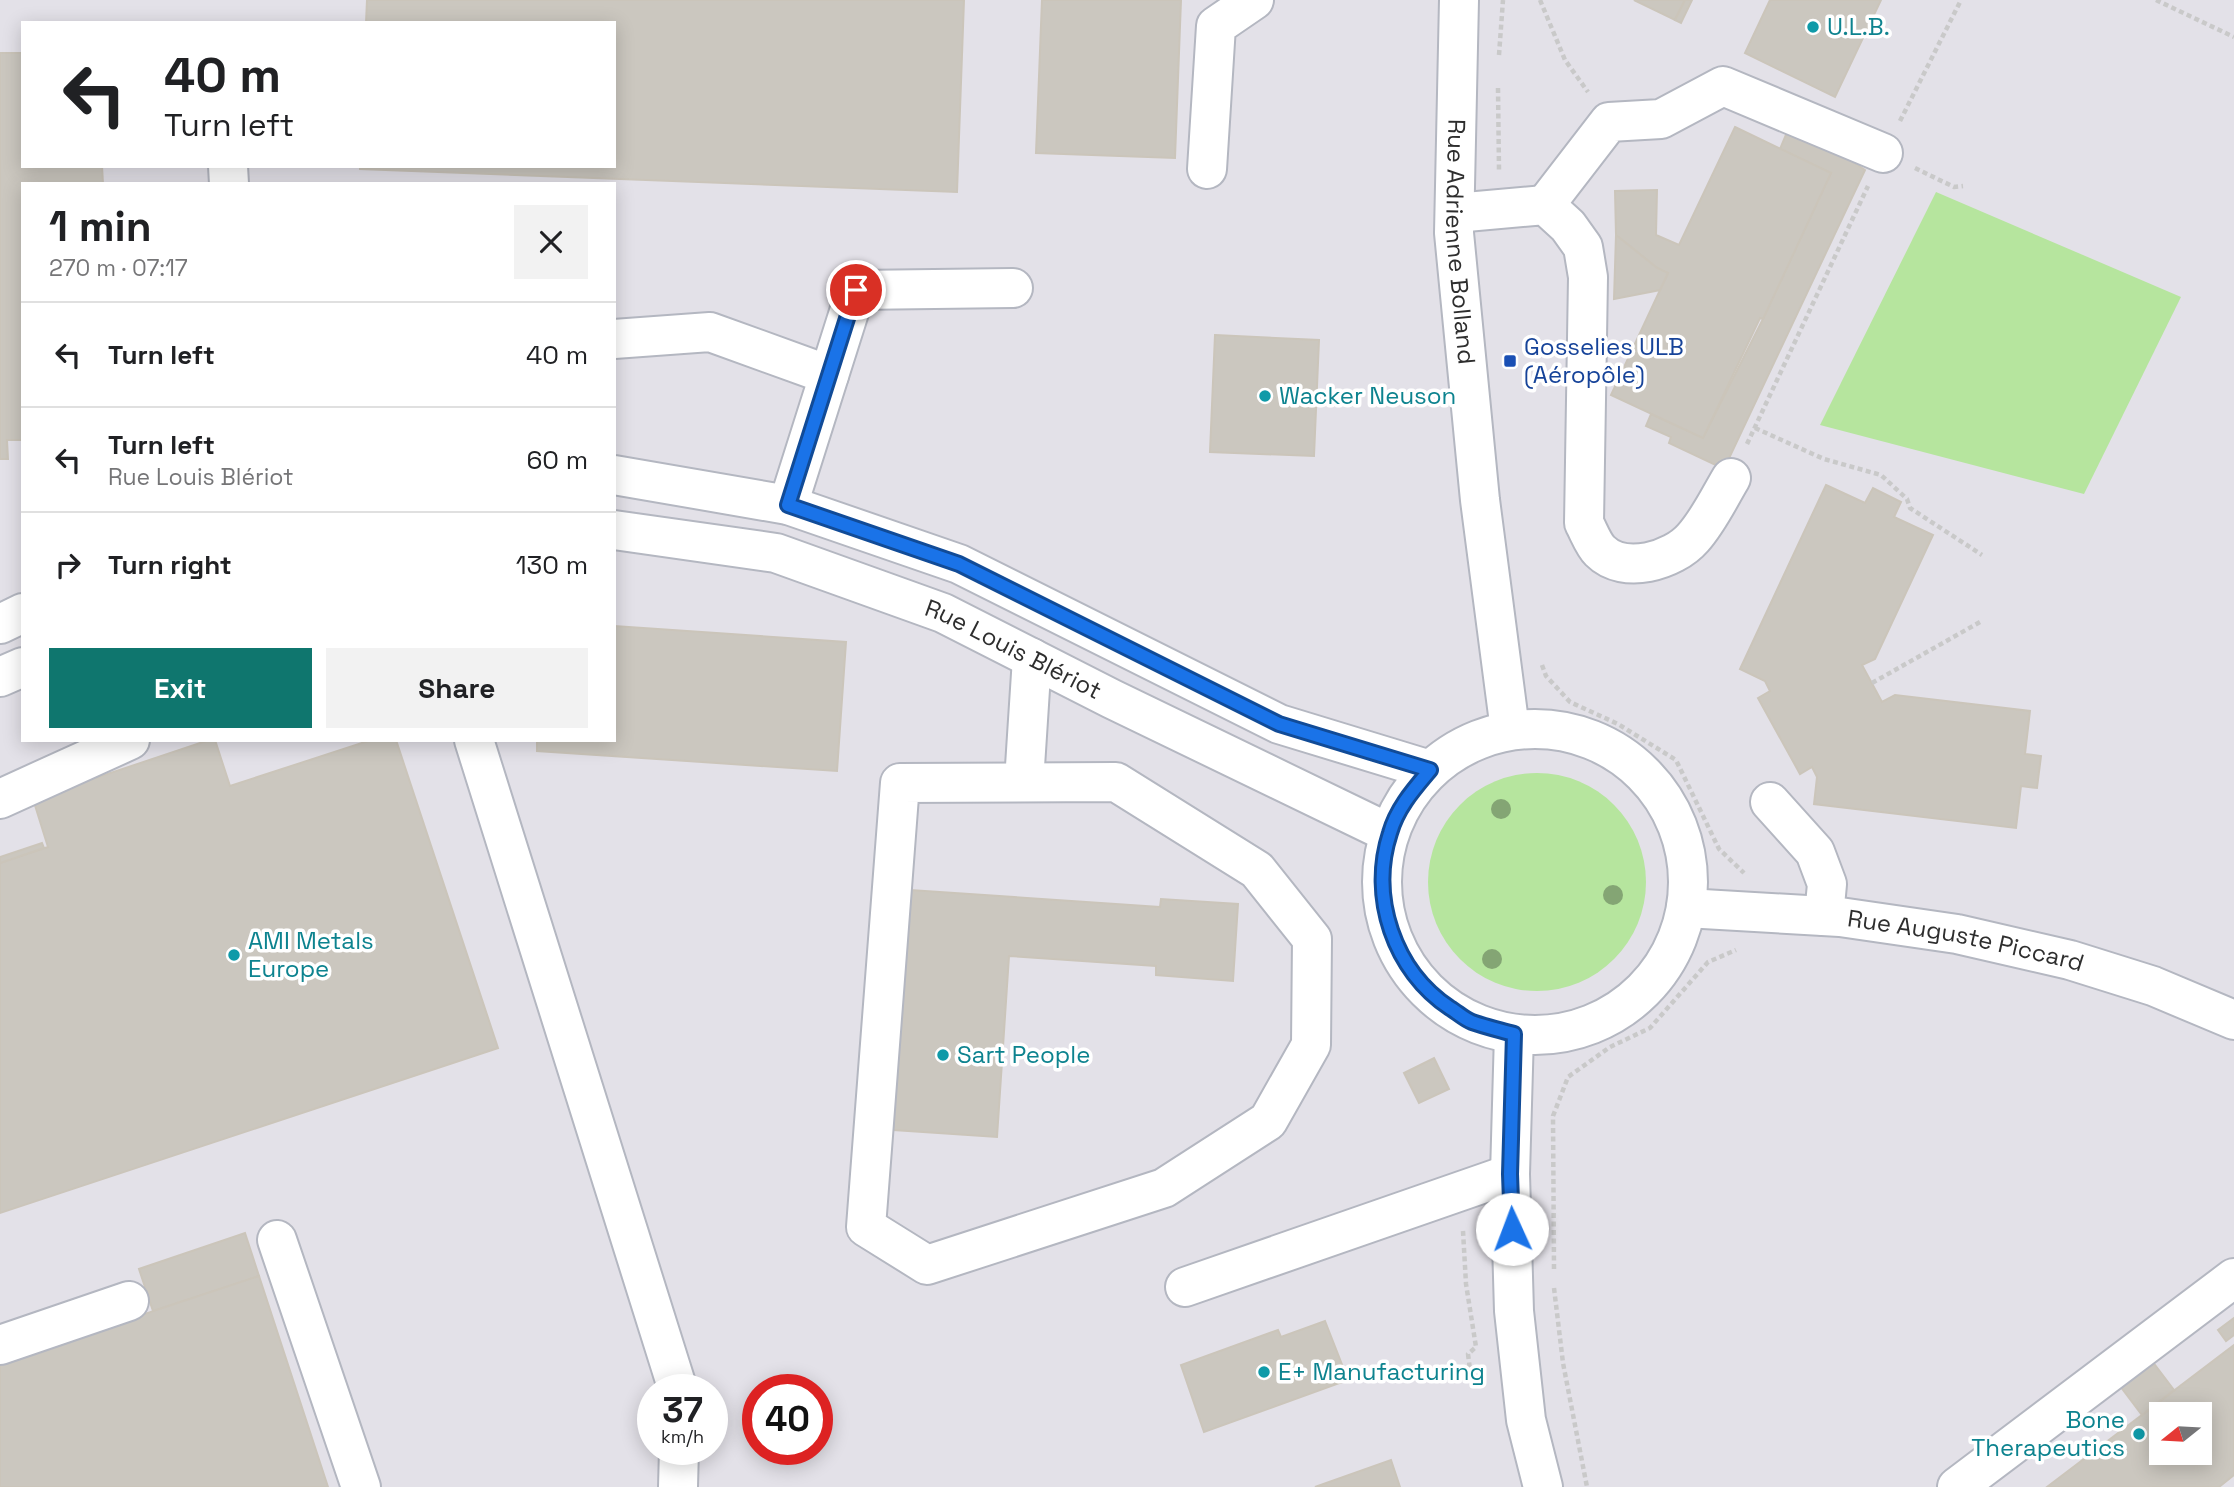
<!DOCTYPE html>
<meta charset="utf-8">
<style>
:root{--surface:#fff;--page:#f2f2f2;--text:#202124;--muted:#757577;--line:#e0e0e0;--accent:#0f766e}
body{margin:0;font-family:"Space Grotesk",sans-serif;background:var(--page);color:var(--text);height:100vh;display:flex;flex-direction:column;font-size:26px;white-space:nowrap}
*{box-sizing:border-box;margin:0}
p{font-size:23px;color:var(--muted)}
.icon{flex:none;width:38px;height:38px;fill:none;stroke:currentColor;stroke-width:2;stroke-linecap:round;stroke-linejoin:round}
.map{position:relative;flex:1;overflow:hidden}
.side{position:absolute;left:21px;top:182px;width:595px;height:560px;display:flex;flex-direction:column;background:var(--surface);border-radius:0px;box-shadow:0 4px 18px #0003}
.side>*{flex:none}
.banner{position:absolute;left:21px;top:21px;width:595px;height:147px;border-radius:0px;box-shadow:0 4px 18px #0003;background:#fff;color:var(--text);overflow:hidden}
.needle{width:46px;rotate:252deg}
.buttons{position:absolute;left:2149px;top:1402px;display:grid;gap:14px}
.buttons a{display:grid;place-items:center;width:63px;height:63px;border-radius:0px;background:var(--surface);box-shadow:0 4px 18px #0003;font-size:35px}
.speed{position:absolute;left:637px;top:1374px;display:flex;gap:14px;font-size:35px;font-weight:700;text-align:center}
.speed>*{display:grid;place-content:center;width:91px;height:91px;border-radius:50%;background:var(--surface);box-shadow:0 4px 18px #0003;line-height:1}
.speed small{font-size:18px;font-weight:400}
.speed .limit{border:10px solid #d22;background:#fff;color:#111}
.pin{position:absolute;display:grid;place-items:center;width:60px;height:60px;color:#fff;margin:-30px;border:4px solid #fff;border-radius:50%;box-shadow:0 2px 7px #0007}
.me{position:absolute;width:77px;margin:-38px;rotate:358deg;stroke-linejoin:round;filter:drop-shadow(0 0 5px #0008)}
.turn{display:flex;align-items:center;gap:24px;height:147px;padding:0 28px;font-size:32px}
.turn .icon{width:91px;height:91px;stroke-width:2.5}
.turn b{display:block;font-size:49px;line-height:60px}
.round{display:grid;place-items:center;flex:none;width:74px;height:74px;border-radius:0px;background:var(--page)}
.headline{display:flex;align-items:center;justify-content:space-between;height:119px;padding:0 28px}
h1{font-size:42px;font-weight:600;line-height:52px}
.action{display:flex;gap:14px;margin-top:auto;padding:14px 28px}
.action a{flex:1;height:80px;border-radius:0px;background:var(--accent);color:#fff;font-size:28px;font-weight:600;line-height:80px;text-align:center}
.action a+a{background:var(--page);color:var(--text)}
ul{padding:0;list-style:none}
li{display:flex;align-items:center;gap:21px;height:105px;padding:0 28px;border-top:2px solid var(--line)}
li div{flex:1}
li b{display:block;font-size:26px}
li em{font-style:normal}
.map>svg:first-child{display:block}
.industrial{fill:#e3e1e8;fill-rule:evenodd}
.green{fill:#b6e59e}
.building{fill:#cbc7bf;stroke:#cbc5ba;stroke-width:2;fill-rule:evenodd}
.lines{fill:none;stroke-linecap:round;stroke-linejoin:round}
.minor-casing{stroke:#b4b7c1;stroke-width:42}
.path{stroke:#c9c9c9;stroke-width:4.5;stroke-dasharray:5 3.5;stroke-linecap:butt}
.minor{stroke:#fff;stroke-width:38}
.tree{fill:#84a574}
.route-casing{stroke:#114b97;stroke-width:18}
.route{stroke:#1a73e8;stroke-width:12}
.culture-dot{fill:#0f9aa8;stroke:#fff;stroke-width:2.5}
.transit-dot{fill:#1a4fb4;stroke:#fff;stroke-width:2.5}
.labels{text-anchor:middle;stroke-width:7;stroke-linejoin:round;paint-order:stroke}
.culture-label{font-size:24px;fill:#0d838f;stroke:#fff;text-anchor:start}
.street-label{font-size:24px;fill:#2e2e2e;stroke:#fff}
.transit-label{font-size:24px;fill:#164399;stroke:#fff;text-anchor:start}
</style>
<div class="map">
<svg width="2234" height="1487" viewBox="0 0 2234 1487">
<rect width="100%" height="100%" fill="#efe9e1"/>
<path class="industrial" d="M0 0H2234V1487H0ZM23 23H614V166H23ZM23 184H614V740H23ZM653 1390H712V1449H653ZM758 1390H817V1449H758ZM2161 1414H2200V1452H2161Z"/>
<g class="green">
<path d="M1936 192 2181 297 2084 494 1820 425Z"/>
<circle cx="1537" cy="882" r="109"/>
</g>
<g class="building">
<path d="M367 0H964L957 192 360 169V166H614V23H366Z"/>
<path d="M1042 0H1181L1175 158 1036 153Z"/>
<path d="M1634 0H1685L1675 20Z"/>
<path d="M1685 0H1692L1681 23 1675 20Z"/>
<path d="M1770 0H1881L1835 97 1745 53Z"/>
<path d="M0 53H23V166H102L103 184H23V440H7L8 459H0Z"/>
<path d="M1790 125 1815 136 1865 170 1724 469 1669 443 1671 437 1646 426 1651 414 1703 438 1763 319 1831 173 1780 149Z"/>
<path d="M1735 127 1831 173 1763 319 1760 318 1703 438 1611 395 1668 273 1657 268 1616 235 1615 191 1657 190 1656 235 1679 245Z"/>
<path d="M1616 235 1657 268 1668 273 1660 290 1614 299Z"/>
<path d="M1215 335 1319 340 1314 456 1210 452Z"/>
<path d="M1826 485 1865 503 1873 488 1901 502 1894 517 1933 535 1875 659 1862 665 1882 702 1895 695 2030 711 2025 754 2041 756 2037 788 2021 786 2016 828 1814 804 1817 777 1812 767 1800 774 1758 698 1770 691 1765 681 1740 669Z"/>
<path d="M614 626 846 642 837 771 537 751V740H614Z"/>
<path d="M209 740H215L230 786 371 740H396L498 1048 0 1213V863L48 847 33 799Z"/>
<path d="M42 843 44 848 0 863V857Z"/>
<path d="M895 889 1160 907 1161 899 1238 904 1233 981 1156 975V966L1009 956 997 1137 879 1129Z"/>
<path d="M1434 1058 1449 1089 1419 1103 1404 1073Z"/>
<path d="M245 1233 259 1276 153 1311 139 1269Z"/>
<path d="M259 1276 328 1487H0V1362Z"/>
<path d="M2234 1318V1335L2226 1341 2218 1330Z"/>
<path d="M1325 1321 1348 1380 1204 1432 1181 1365 1278 1330 1281 1337Z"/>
<path d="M2234 1345V1475L2219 1487H2047ZM2161 1414H2200V1452H2161Z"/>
<path d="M2149 1357 2174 1390 2142 1415 2117 1382Z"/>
<path d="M1391 1460 1400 1487H1315Z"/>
</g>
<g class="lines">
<defs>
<g id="minor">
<path id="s1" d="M1459 0 1454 233 1480 500 1510 730"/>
<path d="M228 166 229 184"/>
<path d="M1207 169 1216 26 1254 0"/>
<path d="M1545 205 1609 122 1661 119 1723 86 1883 153"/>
<path d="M1455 213 1545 205 1568 226 1583 247 1588 277 1584 523C1589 532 1593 544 1600 551 1624 575 1673 561 1693 538 1709 520 1719 498 1731 478"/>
<path d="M614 339 710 332 829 375"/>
<path d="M614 475 788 505 959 564 1279 724 1430 770"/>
<path d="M788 505 856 290 1013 288"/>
<path id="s2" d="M614 530 776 553 943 613 1112 699 1389 833"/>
<path d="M0 624 23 613"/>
<path d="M0 677 23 667"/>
<circle cx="1535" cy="882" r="153"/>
<path d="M474 740 678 1390"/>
<path d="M1024 782 1032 658"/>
<path d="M1116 782 1257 870 1312 939 1311 1045 1268 1121 1164 1188 927 1265 866 1227 900 783Z"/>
<path d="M0 799 130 740"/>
<path d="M1770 802 1815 852 1827 884 1824 916"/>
<path id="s3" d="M1686 908 1840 917 1957 934 2070 960 2153 986 2234 1020"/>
<path d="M1514 1034 1510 1174 1514 1311 1526 1420 1543 1487"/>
<path d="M277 1240 361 1487"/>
<path d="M1185 1287 1510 1174"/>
<path d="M0 1345 129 1301"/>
<path d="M678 1487 679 1449"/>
<path d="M1957 1487 2234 1278"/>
</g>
</defs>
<use href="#minor" class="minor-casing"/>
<g class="path">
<path d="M1540 0 1565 60 1588 92"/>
<path d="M2156 0 2234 37"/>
<path d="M1499 55 1503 0"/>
<path d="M1498 88 1499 170"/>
<path d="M1900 121 1961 0"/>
<path d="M1915 168 1954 187 1963 186"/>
<path d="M1755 428 1824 459 1881 475 1907 499 1910 508 1982 555"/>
<path d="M1747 444 1868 186"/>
<path d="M1542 665 1546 676 1570 702 1618 724 1676 760 1719 849 1744 873"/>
<path d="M1872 683 1980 622"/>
<path d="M1463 1231 1466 1284 1476 1347 1468 1354 1471 1377 1485 1379"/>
<path d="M1554 1269 1553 1116 1568 1077 1610 1047 1650 1028 1708 962 1736 950"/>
<path d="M1554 1288 1563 1363 1587 1487"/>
</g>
<use href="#minor" class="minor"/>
</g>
<g class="tree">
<circle cx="1501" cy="809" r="10"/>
<circle cx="1613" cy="895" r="10"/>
<circle cx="1492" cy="959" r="10"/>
</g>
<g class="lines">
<defs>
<path id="route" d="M856 290 788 505 959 564 1279 724 1430 770C1414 789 1397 808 1390 833 1369 897 1394 971 1450 1008 1457 1012 1464 1019 1472 1022 1486 1027 1500 1030 1514 1034L1510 1174 1512 1229"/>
</defs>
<use href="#route" class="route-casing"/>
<use href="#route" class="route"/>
</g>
<g class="culture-dot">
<circle cx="1813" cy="27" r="7"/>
<circle cx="1265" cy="396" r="7"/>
<circle cx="234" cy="955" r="7"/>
<circle cx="943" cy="1055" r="7"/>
<circle cx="1264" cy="1372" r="7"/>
<circle cx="2139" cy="1434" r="7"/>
</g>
<rect class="transit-dot" x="1503" y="354" width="14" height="14" rx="3.5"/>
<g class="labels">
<g class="culture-label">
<text x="1827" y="35">U.L.B.</text>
<text x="1279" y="404">Wacker Neuson</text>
<text x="248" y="949">AMI Metals<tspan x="248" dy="28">Europe</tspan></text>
<text x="957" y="1063">Sart People</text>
<text x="1278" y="1380">E+ Manufacturing</text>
<text x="2125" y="1428" text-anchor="end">Bone<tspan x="2125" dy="28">Therapeutics</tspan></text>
</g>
<g class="street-label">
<text dy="8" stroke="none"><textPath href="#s1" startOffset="242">Rue Adrienne Bolland</textPath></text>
<text dy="8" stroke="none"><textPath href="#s2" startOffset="420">Rue Louis Blériot</textPath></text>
<text dy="8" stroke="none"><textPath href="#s3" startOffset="282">Rue Auguste Piccard</textPath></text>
</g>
<g class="transit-label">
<text x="1524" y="355">Gosselies ULB<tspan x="1524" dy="28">(Aéropôle)</tspan></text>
</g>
</g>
</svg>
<div class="buttons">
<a><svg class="needle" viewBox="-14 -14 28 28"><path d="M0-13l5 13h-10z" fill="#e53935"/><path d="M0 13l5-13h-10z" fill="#757577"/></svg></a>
</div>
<div class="speed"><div>37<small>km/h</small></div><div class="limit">40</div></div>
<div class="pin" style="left:856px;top:290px;background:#d93025"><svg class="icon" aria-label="arrive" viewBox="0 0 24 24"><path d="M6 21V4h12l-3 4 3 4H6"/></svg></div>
<svg class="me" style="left:1512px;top:1229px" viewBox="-20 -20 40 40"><circle r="19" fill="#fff"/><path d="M0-13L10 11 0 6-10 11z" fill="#1a73e8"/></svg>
<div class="banner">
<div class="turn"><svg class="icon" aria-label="left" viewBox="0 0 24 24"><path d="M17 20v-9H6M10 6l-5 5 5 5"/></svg><div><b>40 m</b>Turn left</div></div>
</div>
<section class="side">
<div class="headline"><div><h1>1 min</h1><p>270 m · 07:17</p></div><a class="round"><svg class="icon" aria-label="close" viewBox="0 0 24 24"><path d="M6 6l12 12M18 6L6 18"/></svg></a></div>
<ul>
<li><svg class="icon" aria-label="left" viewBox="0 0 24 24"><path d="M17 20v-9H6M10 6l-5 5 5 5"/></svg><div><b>Turn left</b></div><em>40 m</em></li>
<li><svg class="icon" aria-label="left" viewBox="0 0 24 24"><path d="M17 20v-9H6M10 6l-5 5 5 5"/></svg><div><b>Turn left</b><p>Rue Louis Blériot</p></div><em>60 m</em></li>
<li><svg class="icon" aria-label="right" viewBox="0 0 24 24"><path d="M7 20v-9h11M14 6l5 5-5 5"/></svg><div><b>Turn right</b></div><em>130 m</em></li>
</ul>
<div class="action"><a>Exit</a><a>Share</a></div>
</section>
</div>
